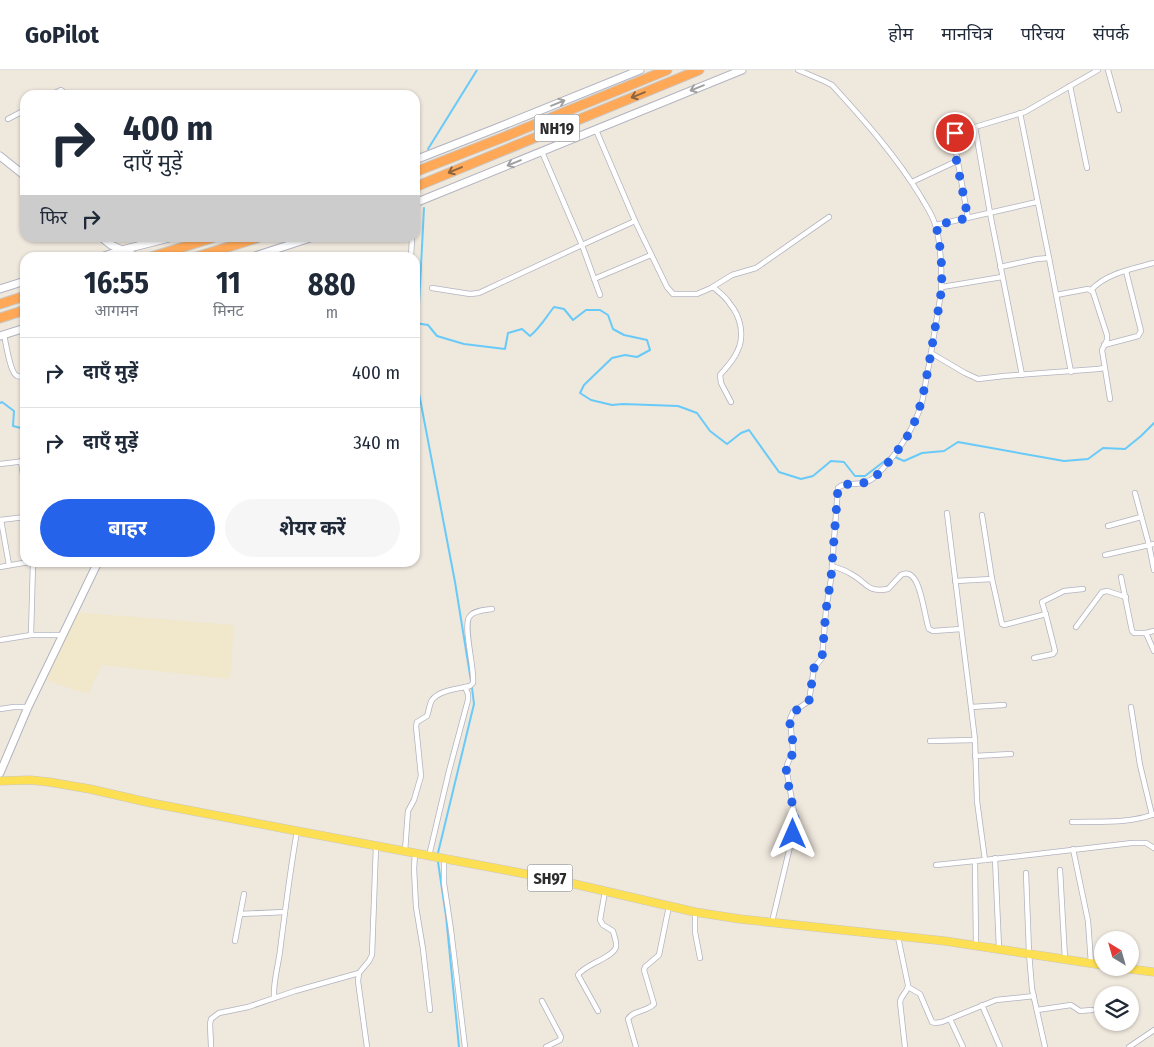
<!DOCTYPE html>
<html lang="hi">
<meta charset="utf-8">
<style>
:root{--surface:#fff;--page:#f6f6f7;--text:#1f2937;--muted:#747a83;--line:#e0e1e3;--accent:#2563eb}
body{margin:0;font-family:"Fira Sans Condensed","Noto Sans Devanagari",sans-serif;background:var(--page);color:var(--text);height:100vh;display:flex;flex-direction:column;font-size:19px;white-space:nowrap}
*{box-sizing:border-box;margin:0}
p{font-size:16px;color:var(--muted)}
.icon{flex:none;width:28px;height:28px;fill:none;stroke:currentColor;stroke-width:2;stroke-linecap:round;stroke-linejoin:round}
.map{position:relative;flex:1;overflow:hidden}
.panel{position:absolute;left:20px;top:182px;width:400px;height:315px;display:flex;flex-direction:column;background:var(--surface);border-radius:15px;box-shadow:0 1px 4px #0004}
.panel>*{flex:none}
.top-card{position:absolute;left:20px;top:20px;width:400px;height:152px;border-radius:15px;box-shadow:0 1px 4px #0004;background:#fff;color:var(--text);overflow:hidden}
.needle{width:32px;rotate:323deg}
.controls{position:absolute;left:1094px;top:861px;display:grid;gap:10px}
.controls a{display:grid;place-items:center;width:45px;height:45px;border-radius:50%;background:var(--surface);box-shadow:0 1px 4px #0004;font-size:25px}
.pin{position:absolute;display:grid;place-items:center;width:42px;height:42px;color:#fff;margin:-21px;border:2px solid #fff;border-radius:50%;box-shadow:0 1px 5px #0007}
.me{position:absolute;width:55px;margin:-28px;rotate:0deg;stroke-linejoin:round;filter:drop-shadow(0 0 4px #0008)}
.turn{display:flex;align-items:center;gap:18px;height:105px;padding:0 20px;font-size:22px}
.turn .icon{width:65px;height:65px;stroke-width:2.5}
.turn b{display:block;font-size:35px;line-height:42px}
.then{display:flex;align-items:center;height:48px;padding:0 20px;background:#0003;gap:10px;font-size:19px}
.eta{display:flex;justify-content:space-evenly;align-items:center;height:85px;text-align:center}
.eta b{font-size:30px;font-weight:700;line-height:35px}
.primary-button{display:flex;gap:10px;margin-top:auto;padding:10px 20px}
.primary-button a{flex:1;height:58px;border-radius:30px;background:var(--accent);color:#fff;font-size:20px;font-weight:700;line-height:58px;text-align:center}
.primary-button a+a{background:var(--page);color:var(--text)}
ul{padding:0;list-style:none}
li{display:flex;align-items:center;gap:15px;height:70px;padding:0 20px;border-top:1px solid var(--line)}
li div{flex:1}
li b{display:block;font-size:19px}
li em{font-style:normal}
header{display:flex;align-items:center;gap:30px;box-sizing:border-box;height:70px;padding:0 25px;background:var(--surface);border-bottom:1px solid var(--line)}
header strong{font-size:24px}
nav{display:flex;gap:28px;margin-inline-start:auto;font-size:18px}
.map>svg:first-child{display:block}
.education{fill:#f1e7cb}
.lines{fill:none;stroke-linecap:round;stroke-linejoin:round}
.stream{stroke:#68caf9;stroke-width:2}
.street-casing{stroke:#b1b3c1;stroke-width:6}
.secondary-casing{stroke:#b1b3c1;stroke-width:9}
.primary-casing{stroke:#c8c8c8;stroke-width:9}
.highway-casing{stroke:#c8c8c8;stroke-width:11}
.street{stroke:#fff;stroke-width:4.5}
.secondary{stroke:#fff;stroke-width:7}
.primary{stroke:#fddf54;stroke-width:8}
.highway{stroke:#ffa958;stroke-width:9}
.oneway{stroke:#a0a0a0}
.oneway2{stroke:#8b6440}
.route{stroke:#2563eb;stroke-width:9;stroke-dasharray:0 16.2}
.labels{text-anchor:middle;stroke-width:5;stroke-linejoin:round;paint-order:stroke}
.shield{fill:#fff;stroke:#6b6b6b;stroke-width:1}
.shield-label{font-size:16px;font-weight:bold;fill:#2c2c2c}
</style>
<header>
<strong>GoPilot</strong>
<nav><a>होम</a><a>मानचित्र</a><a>परिचय</a><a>संपर्क</a></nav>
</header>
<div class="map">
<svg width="1154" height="977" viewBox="0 0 1154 977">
<rect width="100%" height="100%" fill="#efe8dd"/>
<path class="education" d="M74 542 234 555 230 609 102 595 88 624 42 609Z"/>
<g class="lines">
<g class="stream">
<path d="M428 79 477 0"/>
<path d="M424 138 418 254 417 313 455 512 471 611"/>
<path d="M415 253 428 255 437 266 464 274 505 279 508 263 522 259 530 266C540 258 546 247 554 237L564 239 573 250 586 240H600L608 245 613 259 624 265 647 270 650 280 637 287 625 285 612 288 584 315 580 323 591 330 612 335 623 334 678 336 697 343 710 361 727 374 741 363 749 360 779 402 801 409 813 406 831 391 844 392 855 406H865L891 386"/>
<path d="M0 333 2 332 14 341 13 356 25 359"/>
<path d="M895 387 904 391 922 383 944 381 958 372 1064 391 1088 389 1103 378 1125 379 1141 366 1154 353"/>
<path d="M438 783 474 634 472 618"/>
<path d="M438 792 446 846 459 977"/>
</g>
<defs>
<g id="street">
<path d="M1108 0 1119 40"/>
<path d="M1070 16 1087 98"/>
<path d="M51 25 61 20 67 25"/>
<path d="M1020 43 1049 188 1071 302"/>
<path d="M8 49 25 40"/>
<path d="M975 57 990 143 1022 305"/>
<path d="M596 60 635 151 667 217 673 224H697L711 218 732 205 756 198 829 147"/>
<path d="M542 82 582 175 600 225"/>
<path d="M912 112 957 91"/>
<path d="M968 148 953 65 955 63 1025 42 1098 0"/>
<path d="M936 155 1037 132"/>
<path d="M411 188 412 168"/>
<path d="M1000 197 1037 189 1049 188"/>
<path d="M594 209 651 185"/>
<path d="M713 217C719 222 726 227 730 234 741 247 745 267 737 282 733 291 726 298 720 305L721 313 731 332"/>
<path d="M942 217 1002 207"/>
<path d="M432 218 470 224 479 223 582 175 635 151"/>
<path d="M1091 220C1107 203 1132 199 1154 193"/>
<path d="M1056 225 1088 219 1093 222 1107 265V270L1102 280 1110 329"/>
<path d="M4 265C6 273 10 303 17 306 20 307 22 306 25 306"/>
<path d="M1104 275 1138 266 1141 261 1126 201"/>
<path d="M931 283 965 303 978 309 1004 306 1098 299 1104 298"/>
<path d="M21 391 25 419"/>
<path d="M0 394 25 391"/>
<path d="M1135 423 1149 475 1154 500"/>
<path d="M947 443 971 637 975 670 977 731 985 790 975 791 976 875"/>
<path d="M982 445 992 509 1002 554 1004 555 1046 544"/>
<path d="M0 450 25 447"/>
<path d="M1 450 9 495"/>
<path d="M1108 456 1141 447"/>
<path d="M1105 485 1154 474"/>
<path d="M832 496C838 498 845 500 851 504 867 512 866 523 888 519L901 505C921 494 924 548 929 559L933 561 961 559"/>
<path d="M0 497 29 492"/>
<path d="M1121 507 1132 561 1134 563H1146"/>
<path d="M955 511 992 509"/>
<path d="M1076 557 1102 522 1107 521 1126 527"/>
<path d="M1154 561 1146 563 1154 581"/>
<path d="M31 565 33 492"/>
<path d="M0 570 31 565H63"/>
<path d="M1034 588 1053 584 1055 581 1047 549 1042 532 1064 521 1083 519"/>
<path d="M971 637 1004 635"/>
<path d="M1131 637 1140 695 1152 745"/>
<path d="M0 639 14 637H28"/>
<path d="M930 671 975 670"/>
<path d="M975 686 1011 684"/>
<path d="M1072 752C1099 751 1128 754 1154 744"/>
<path d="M1073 779 1088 851 1091 893"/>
<path d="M405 781 408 741 414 730 421 706 416 656 417 652 427 646C429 641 429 635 432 630 439 620 458 619 470 616L473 613C475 599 462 554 470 546 475 540 486 540 492 539"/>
<path d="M415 783 414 799 416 837 423 879 430 940"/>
<path d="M429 786 449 701 468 630V624L465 617"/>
<path d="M995 788 999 878"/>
<path d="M444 789V813L451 860 465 977"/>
<path d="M985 790 1132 773H1146L1154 778"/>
<path d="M936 795 975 791"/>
<path d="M1060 800 1065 889"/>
<path d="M1026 803 1029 883 1032 919 1045 977"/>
<path d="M695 842V862L700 888"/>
<path d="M240 844 285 842"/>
<path d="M772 852 793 764 795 747 787 703V695L793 681 790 649 793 642 809 631 814 598 822 588 826 540 831 509 838 418C845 410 863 419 876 406 896 385 914 360 922 332 925 320 926 307 929 295 933 271 937 247 941 223 942 205 941 171 935 154 932 144 926 136 921 127 896 86 864 50 832 15L824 11 798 0"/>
<path d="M898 867 908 915C908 922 901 925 900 932L905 977"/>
<path d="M235 871 244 824"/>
<path d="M908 917 920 924 932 952 935 953 942 952 996 930 1034 926"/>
<path d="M274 928C273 912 278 897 280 881 285 841 290 801 297 761"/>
<path d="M542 931 561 967 560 970 546 977"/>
<path d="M982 935 1000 977"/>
<path d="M1037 940 1071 935 1080 941 1092 940"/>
<path d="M598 941 578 905C585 894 613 888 616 877 617 872 614 866 613 861L603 855 600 850 605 821"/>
<path d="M950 949 963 977"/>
<path d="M211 976 210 954 211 949 219 943 248 937 295 921 359 903"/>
<path d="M367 977 358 911 359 903 369 891 372 885 376 776"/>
<path d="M636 977 628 949C633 940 647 942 654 934L644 900 645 897 659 885 669 836"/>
<path d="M1129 977 1154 960"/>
</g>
<g id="secondary">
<path d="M0 86 25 106"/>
<path d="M415 90 499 57 640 0"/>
<path d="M415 133 742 0"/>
<path d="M102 168 111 175 133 185"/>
<path d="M98 188 122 180 169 168"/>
<path d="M249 188 310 168"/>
<path d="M0 219 25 211"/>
<path d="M0 266 25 258"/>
<path d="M0 703 28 637 98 492"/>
</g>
<g id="primary">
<path d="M0 711 30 710 49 712 90 719 151 733 297 761 553 809 695 842 740 849 945 871 1102 895"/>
<path d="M1122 898 1154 902"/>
</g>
<g id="highway">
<path d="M415 102 504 67 667 0"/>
<path d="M415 117 699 0"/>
<path d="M148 188 212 168"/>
<path d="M193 188 257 168"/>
<path d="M0 234 25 226"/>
<path d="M0 248 25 240"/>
</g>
</defs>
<use href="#street" class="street-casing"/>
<use href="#secondary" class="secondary-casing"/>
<use href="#primary" class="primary-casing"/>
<use href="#highway" class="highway-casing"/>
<use href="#street" class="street"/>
<use href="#secondary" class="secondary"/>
<use href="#primary" class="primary"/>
<use href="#highway" class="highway"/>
</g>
<defs><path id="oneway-shaft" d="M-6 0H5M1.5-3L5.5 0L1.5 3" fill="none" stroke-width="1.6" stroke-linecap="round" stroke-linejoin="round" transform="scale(1.25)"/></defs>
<g class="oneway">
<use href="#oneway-shaft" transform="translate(697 18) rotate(158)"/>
<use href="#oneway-shaft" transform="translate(558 33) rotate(-22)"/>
<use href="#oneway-shaft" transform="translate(514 93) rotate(158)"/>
</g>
<g class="oneway2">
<use href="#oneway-shaft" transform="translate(638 25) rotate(158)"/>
<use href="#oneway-shaft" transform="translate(455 100) rotate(157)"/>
</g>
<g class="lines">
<path class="route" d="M793 764 795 747 786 703 787 695 794 681V676L790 659V649L794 642 809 631 814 598 822 588 826 540 831 508 838 418C845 410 863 419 876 406 886 396 897 382 905 370 922 344 925 313 931 283 934 263 938 243 941 223 943 201 941 177 936 155L968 148 952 68 953 65 955 63"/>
</g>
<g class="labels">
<g class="shield">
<rect x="534.5" y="44.5" width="45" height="27" rx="4"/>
<rect x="527.5" y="794.5" width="45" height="27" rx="4"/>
</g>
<g class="shield-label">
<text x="557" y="64">NH19</text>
<text x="550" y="814">SH97</text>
</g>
</g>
</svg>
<div class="controls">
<a><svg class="needle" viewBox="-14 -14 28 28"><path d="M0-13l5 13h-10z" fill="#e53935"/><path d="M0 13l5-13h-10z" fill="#747a83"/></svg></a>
<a><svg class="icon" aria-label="layers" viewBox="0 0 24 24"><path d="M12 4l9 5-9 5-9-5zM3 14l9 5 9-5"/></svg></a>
</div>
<div class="pin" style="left:955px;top:63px;background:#d93025"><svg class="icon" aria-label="arrive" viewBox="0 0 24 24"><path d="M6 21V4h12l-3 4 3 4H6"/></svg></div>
<svg class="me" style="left:793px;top:764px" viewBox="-20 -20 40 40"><path d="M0-17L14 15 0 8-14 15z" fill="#2563eb" stroke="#fff" stroke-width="4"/></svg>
<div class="top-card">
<div class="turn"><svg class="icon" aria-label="right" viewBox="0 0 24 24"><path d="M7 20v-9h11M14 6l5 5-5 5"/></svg><div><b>400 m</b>दाएँ मुड़ें</div></div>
<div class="then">फिर<svg class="icon" aria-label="right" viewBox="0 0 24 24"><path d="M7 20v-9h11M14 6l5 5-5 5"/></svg></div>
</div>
<section class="panel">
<div class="eta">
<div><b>16:55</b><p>आगमन</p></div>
<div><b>11</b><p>मिनट</p></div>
<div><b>880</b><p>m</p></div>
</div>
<ul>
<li><svg class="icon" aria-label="right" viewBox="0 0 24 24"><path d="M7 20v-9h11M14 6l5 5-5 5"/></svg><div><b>दाएँ मुड़ें</b></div><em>400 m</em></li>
<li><svg class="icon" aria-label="right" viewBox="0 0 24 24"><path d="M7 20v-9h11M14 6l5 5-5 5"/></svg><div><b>दाएँ मुड़ें</b></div><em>340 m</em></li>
</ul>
<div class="primary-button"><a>बाहर</a><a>शेयर करें</a></div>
</section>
</div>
